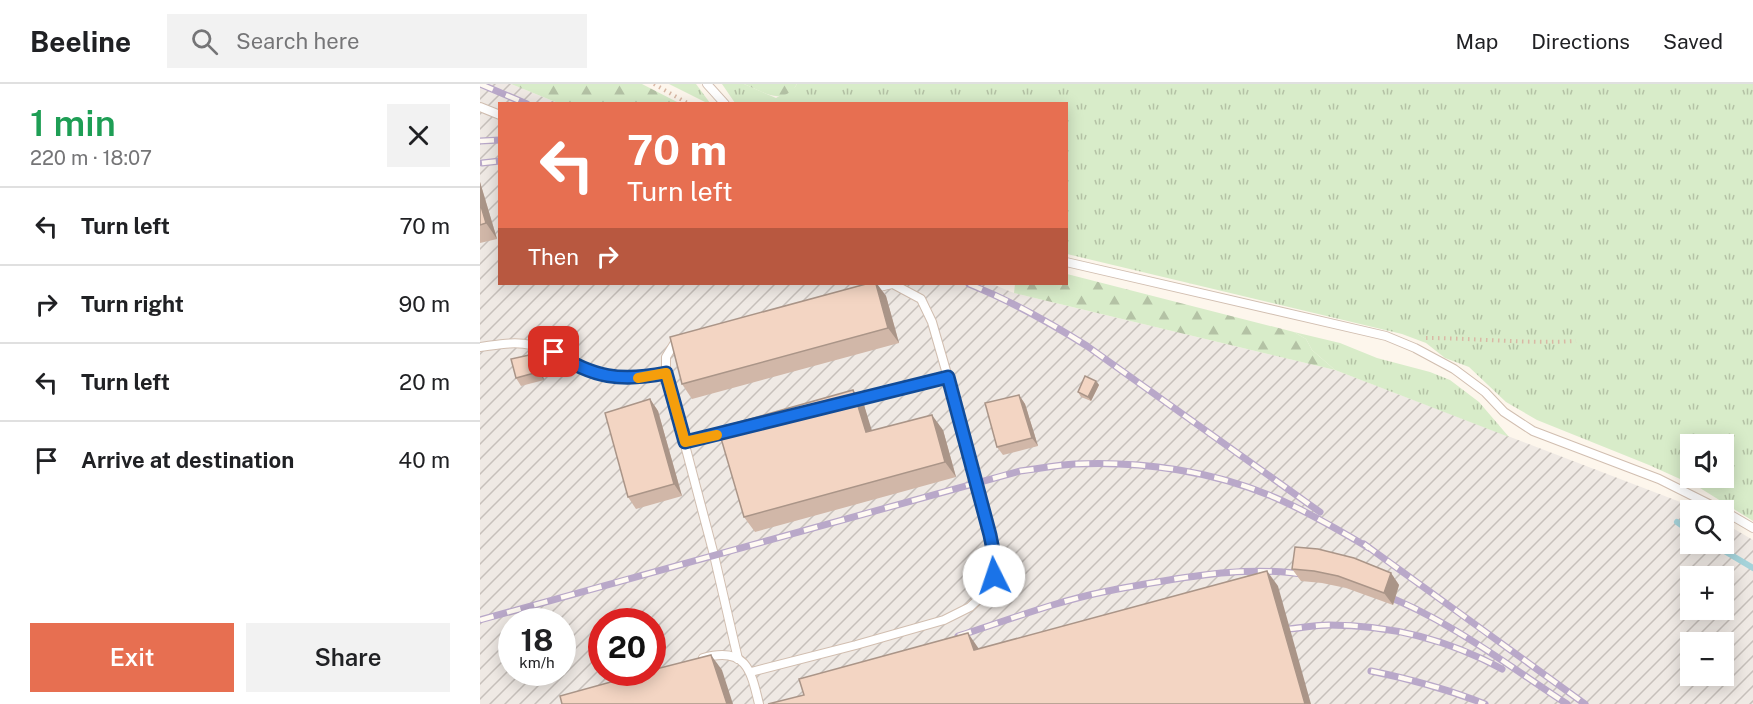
<!DOCTYPE html>
<meta charset="utf-8">
<style>
:root{--surface:#fff;--page:#f2f2f2;--text:#202124;--muted:#757577;--line:#e0e0e0;--accent:#e76f51}
body{margin:0;font-family:"Public Sans",sans-serif;background:var(--page);color:var(--text);height:100vh;display:flex;flex-direction:column;font-size:22px;white-space:nowrap}
*{box-sizing:border-box;margin:0}
p{font-size:20px;color:var(--muted)}
.icon{flex:none;width:33px;height:33px;fill:none;stroke:currentColor;stroke-width:2;stroke-linecap:round;stroke-linejoin:round}
.map{position:relative;flex:1;overflow:hidden}
.drawer{display:flex;flex-direction:column;background:var(--surface);width:480px}
.drawer>*{flex:none}
.banner{position:absolute;left:18px;top:18px;width:570px;height:183px;border-radius:0px;box-shadow:0 3px 15px #0003;background:#e76f51;color:#fff;overflow:hidden}
.fabs{position:absolute;left:1200px;top:350px;display:grid;gap:12px}
.fabs a{display:grid;place-items:center;width:54px;height:54px;border-radius:0px;background:var(--surface);box-shadow:0 3px 15px #0003;font-size:30px}
.speed{position:absolute;left:18px;top:524px;display:flex;gap:12px;font-size:30px;font-weight:700;text-align:center}
.speed>*{display:grid;place-content:center;width:78px;height:78px;border-radius:50%;background:var(--surface);box-shadow:0 3px 15px #0003;line-height:1}
.speed small{font-size:15px;font-weight:400}
.speed .limit{border:9px solid #d22;background:#fff;color:#111}
.pin{position:absolute;display:grid;place-items:center;width:51px;height:51px;color:#fff;margin:-26px;border-radius:12px;box-shadow:0 3px 9px #0006}
.me{position:absolute;width:66px;margin:-33px;rotate:356deg;stroke-linejoin:round;filter:drop-shadow(0 0 4px #0008)}
.turn{display:flex;align-items:center;gap:21px;height:126px;padding:0 30px;font-size:27px}
.turn .icon{width:78px;height:78px;stroke-width:2.5}
.turn b{display:block;font-size:42px;line-height:51px}
.then{display:flex;align-items:center;height:57px;padding:0 30px;background:#0003;gap:12px;font-size:22px}
.round{display:grid;place-items:center;flex:none;width:63px;height:63px;border-radius:0px;background:var(--page)}
.summary{display:flex;align-items:center;justify-content:space-between;height:102px;padding:0 30px}
h1{font-size:36px;font-weight:600;line-height:45px;color:#1e9e55}
.action{display:flex;gap:12px;margin-top:auto;padding:12px 30px}
.action a{flex:1;height:69px;border-radius:0px;background:var(--accent);color:#fff;font-size:24px;font-weight:600;line-height:69px;text-align:center}
.action a+a{background:var(--page);color:var(--text)}
ul{padding:0;list-style:none}
li{display:flex;align-items:center;gap:18px;height:78px;padding:0 30px;border-top:2px solid var(--line)}
li div{flex:1}
li b{display:block;font-size:22px}
li em{font-style:normal}
header{display:flex;align-items:center;gap:36px;box-sizing:border-box;height:84px;padding:0 30px;background:var(--surface);border-bottom:2px solid var(--line)}
header strong{font-size:28px}
nav{display:flex;gap:33px;margin-inline-start:auto;font-size:21px}
.search{width:420px;height:54px;background:var(--page);display:flex;align-items:center;gap:15px;box-sizing:border-box;padding:0 21px;border-radius:0px;color:var(--muted);font-size:22px}
main{display:flex;flex:1;min-height:0}
.map>svg:first-child{display:block}
.industrial{fill:url(#industrial-furrows);fill-rule:evenodd}
.grass{fill:url(#grass-tufts);fill-rule:evenodd}
.forest{fill:url(#forest-firs)}
.lines{fill:none;stroke-linecap:round;stroke-linejoin:round}
.stream{stroke:#a5d3da;stroke-width:6}
.service-casing{stroke:#d1beb0;stroke-width:10}
.path{stroke:#d9b8a5;stroke-width:4;stroke-dasharray:1.5 4.5;stroke-linecap:butt}
.service{stroke:#fff;stroke-width:8}
.rail-casing{stroke:#b9a8c9;stroke-width:7}
.rail{stroke:#fffaf3;stroke-width:4.5;stroke-dasharray:14;stroke-linecap:butt}
.wall{fill:#d1b7a8}
.shaded-wall{fill:#aa9588}
.building{fill:#f3d5c3;stroke:#aa9588;stroke-width:1.5}
.route-casing{stroke:#114b97;stroke-width:15}
.route{stroke:#1a73e8;stroke-width:10}
.slow{stroke:#f59e0b;stroke-width:10}
</style>
<header>
<strong>Beeline</strong>
<div class="search"><svg class="icon" aria-label="search" viewBox="0 0 24 24"><circle cx="10" cy="10" r="6"/><path d="M15 15l6 6"/></svg>Search here</div>
<nav><a>Map</a><a>Directions</a><a>Saved</a></nav>
</header>
<main>
<section class="drawer">
<div class="summary"><div><h1>1 min</h1><p>220 m · 18:07</p></div><a class="round"><svg class="icon" aria-label="close" viewBox="0 0 24 24"><path d="M6 6l12 12M18 6L6 18"/></svg></a></div>
<ul>
<li><svg class="icon" aria-label="left" viewBox="0 0 24 24"><path d="M17 20v-9H6M10 6l-5 5 5 5"/></svg><div><b>Turn left</b></div><em>70 m</em></li>
<li><svg class="icon" aria-label="right" viewBox="0 0 24 24"><path d="M7 20v-9h11M14 6l5 5-5 5"/></svg><div><b>Turn right</b></div><em>90 m</em></li>
<li><svg class="icon" aria-label="left" viewBox="0 0 24 24"><path d="M17 20v-9H6M10 6l-5 5 5 5"/></svg><div><b>Turn left</b></div><em>20 m</em></li>
<li><svg class="icon" aria-label="arrive" viewBox="0 0 24 24"><path d="M6 21V4h12l-3 4 3 4H6"/></svg><div><b>Arrive at destination</b></div><em>40 m</em></li>
</ul>
<div class="action"><a>Exit</a><a>Share</a></div>
</section>
<div class="map">
<svg width="1273" height="620" viewBox="0 0 1273 620">
<defs>
<pattern id="industrial-furrows" width="10" height="10" patternUnits="userSpaceOnUse" patternTransform="scale(1.5)"><rect width="10" height="10" fill="#efe9e4"/><path d="M-1 1l2-2M0 10L10 0M9 11l2-2" fill="none" stroke="#c7c0bb"/></pattern>
<pattern id="grass-tufts" width="24" height="20" patternUnits="userSpaceOnUse" patternTransform="scale(1.5)"><rect width="24" height="20" fill="#d8ecc9"/><path d="M3 7l-1-3M5 7V3M7 7l1-3M15 17l-1-3M17 17v-4M19 17l1-3" fill="none" stroke="#b4c2a5"/></pattern>
<pattern id="forest-firs" width="22" height="20" patternUnits="userSpaceOnUse" patternTransform="scale(1.5)"><rect width="22" height="20" fill="#d8ecc9"/><path d="M5 1l3.5 6h-7zM16 11l3.5 6h-7z" fill="#b4c2a5"/></pattern>
</defs>
<rect width="100%" height="100%" fill="#fdf6ec"/>
<path class="industrial" d="M0 0H31L78 19 20 20V200H512L534 209 855 286 1216 424 1220 426H1210V459H1244V439L1273 456V620H0ZM1210 492H1244V525H1210ZM32 537H82V588H32ZM122 537H172V588H122ZM1210 558H1244V591H1210Z"/>
<g class="grass">
<path d="M189 0H216L230 19H227Z"/>
<path d="M242 0H264L296 14 315 3 317 0H1273V437L1220 404 1169 381 1057 336 1026 318 989 283 965 274 946 259 922 250 587 170 586 20 255 19ZM1210 360H1244V393H1210Z"/>
<path d="M814 248 860 259 897 274 950 288 970 296 999 318 1029 353 855 286 832 266 826 255Z"/>
</g>
<g class="forest">
<path d="M31 0H162L199 19H78Z"/>
<path d="M264 0H317C302 23 284 8 264 0Z"/>
<path d="M587 190 814 248 826 255 832 266 855 286 534 209 535 200H586Z"/>
</g>
<g class="lines">
<g class="stream">
<path d="M1197 438 1210 447"/>
<path d="M1231 459 1273 484"/>
</g>
<defs>
<g id="service">
<path d="M227 0 245 20"/>
<path d="M0 23 20 31"/>
<path d="M586 178 906 252 935 264 974 285 1005 308 1024 328 1053 347 1179 395 1241 426"/>
<path d="M391 205 412 200"/>
<path d="M200 258 194 260 186 273V289L234 471 258 575"/>
<path d="M0 263C16 261 34 257 51 261 67 264 78 273 92 280 122 296 154 296 186 289"/>
<path d="M369 318 468 293"/>
<path d="M205 359 247 348"/>
<path d="M1244 427 1273 444"/>
<path d="M223 574C266 562 271 586 279 620"/>
<path d="M271 588 376 561 464 536 490 523 507 507 514 492 513 466 506 437 490 370 452 238 441 215 413 200"/>
</g>
</defs>
<use href="#service" class="service-casing"/>
<g class="path">
<path d="M174 0 209 20"/>
<path d="M946 254C996 254 1046 260 1096 257"/>
</g>
<use href="#service" class="service"/>
<defs>
<g id="rail">
<path d="M0 0 47 20"/>
<path d="M0 57 20 56"/>
<path d="M2 79 20 77"/>
<path d="M489 200C531 217 569 238 607 262L840 428"/>
<path d="M884 460 1105 620"/>
<path d="M899 509C968 535 1026 580 1087 620"/>
<path d="M0 536 540 387C558 385 576 381 595 380 662 377 734 387 796 414 828 428 859 446 889 464"/>
<path d="M808 545C821 544 835 541 849 541 910 541 969 556 1022 585"/>
<path d="M478 552C526 537 574 518 623 508 647 503 671 499 695 495 741 488 786 483 832 492"/>
<path d="M891 587C930 595 967 605 1005 620"/>
</g>
</defs>
<use href="#rail" class="rail-casing"/>
<use href="#rail" class="rail"/>
</g>
<g class="wall">
<path d="M0 98 17 155 0 159Z"/>
<path d="M386 200H397L406 212 419 259 212 315 202 300Z"/>
<path d="M54 270 59 278 64 296 41 302 36 294Z"/>
<path d="M616 297 619 301 611 317 601 313 598 308Z"/>
<path d="M373 306 384 321 391 347 463 346 476 393 275 448 264 433Z"/>
<path d="M539 311 545 320 558 362 523 371 517 363Z"/>
<path d="M170 315 178 327 202 412 156 425 148 413Z"/>
<path d="M812 485 911 489 919 501 913 521 866 504 842 499 821 497Z"/>
</g>
<g class="shaded-wall">
<path d="M0 98 17 155 6 139 0 119Z"/>
<path d="M396 200H397L406 212 419 259 408 244Z"/>
<path d="M54 270 59 278 64 296 58 288Z"/>
<path d="M616 297 619 301 611 317 608 313Z"/>
<path d="M373 306 384 321 397 363 386 348Z"/>
<path d="M539 311 545 320 558 362 552 354Z"/>
<path d="M170 315 178 327 202 412 194 400Z"/>
<path d="M452 331 463 346 476 393 465 378Z"/>
<path d="M787 487 798 502 831 620H825Z"/>
<path d="M911 489 919 501 913 521 904 509Z"/>
<path d="M488 549 499 565 494 566Z"/>
<path d="M231 571 242 586 253 620H247Z"/>
</g>
<g class="building">
<path d="M0 119 6 139 0 141Z"/>
<path d="M386 200H396L408 244 202 300 190 253Z"/>
<path d="M54 270 58 288 36 294 31 275Z"/>
<path d="M605 292 616 297 608 313 598 308Z"/>
<path d="M373 306 386 348 452 331 465 378 264 433 238 344Z"/>
<path d="M539 311 552 354 517 363 505 319Z"/>
<path d="M170 315 194 400 148 413 125 329Z"/>
<path d="M815 463 838 465 874 474 911 489 904 509 858 492 834 487 812 485Z"/>
<path d="M787 487 825 620H288L324 611 319 595 488 549 494 566Z"/>
<path d="M231 571 247 620H82L80 612 167 588H172V586Z"/>
</g>
<g class="lines">
<defs>
<path id="route" d="M74 268C113 294 141 298 186 289L205 358 468 293 510 451 513 466 514 492"/>
</defs>
<use href="#route" class="route-casing"/>
<use href="#route" class="route"/>
<path class="slow" d="M158 294 186 289 205 358 237 351"/>
</g>
</svg>
<div class="fabs">
<a><svg class="icon" aria-label="sound" viewBox="0 0 24 24"><path d="M4 9h4l5-4v14l-5-4H4zM17 9q2 3 0 6"/></svg></a>
<a><svg class="icon" aria-label="search" viewBox="0 0 24 24"><circle cx="10" cy="10" r="6"/><path d="M15 15l6 6"/></svg></a>
<a>+</a>
<a>−</a>
</div>
<div class="speed"><div>18<small>km/h</small></div><div class="limit">20</div></div>
<div class="pin" style="left:74px;top:268px;background:#d93025"><svg class="icon" aria-label="arrive" viewBox="0 0 24 24"><path d="M6 21V4h12l-3 4 3 4H6"/></svg></div>
<svg class="me" style="left:514px;top:492px" viewBox="-20 -20 40 40"><circle r="19" fill="#fff"/><path d="M0-13L10 11 0 6-10 11z" fill="#1a73e8"/></svg>
<div class="banner">
<div class="turn"><svg class="icon" aria-label="left" viewBox="0 0 24 24"><path d="M17 20v-9H6M10 6l-5 5 5 5"/></svg><div><b>70 m</b>Turn left</div></div>
<div class="then">Then<svg class="icon" aria-label="right" viewBox="0 0 24 24"><path d="M7 20v-9h11M14 6l5 5-5 5"/></svg></div>
</div>
</div>
</main>
